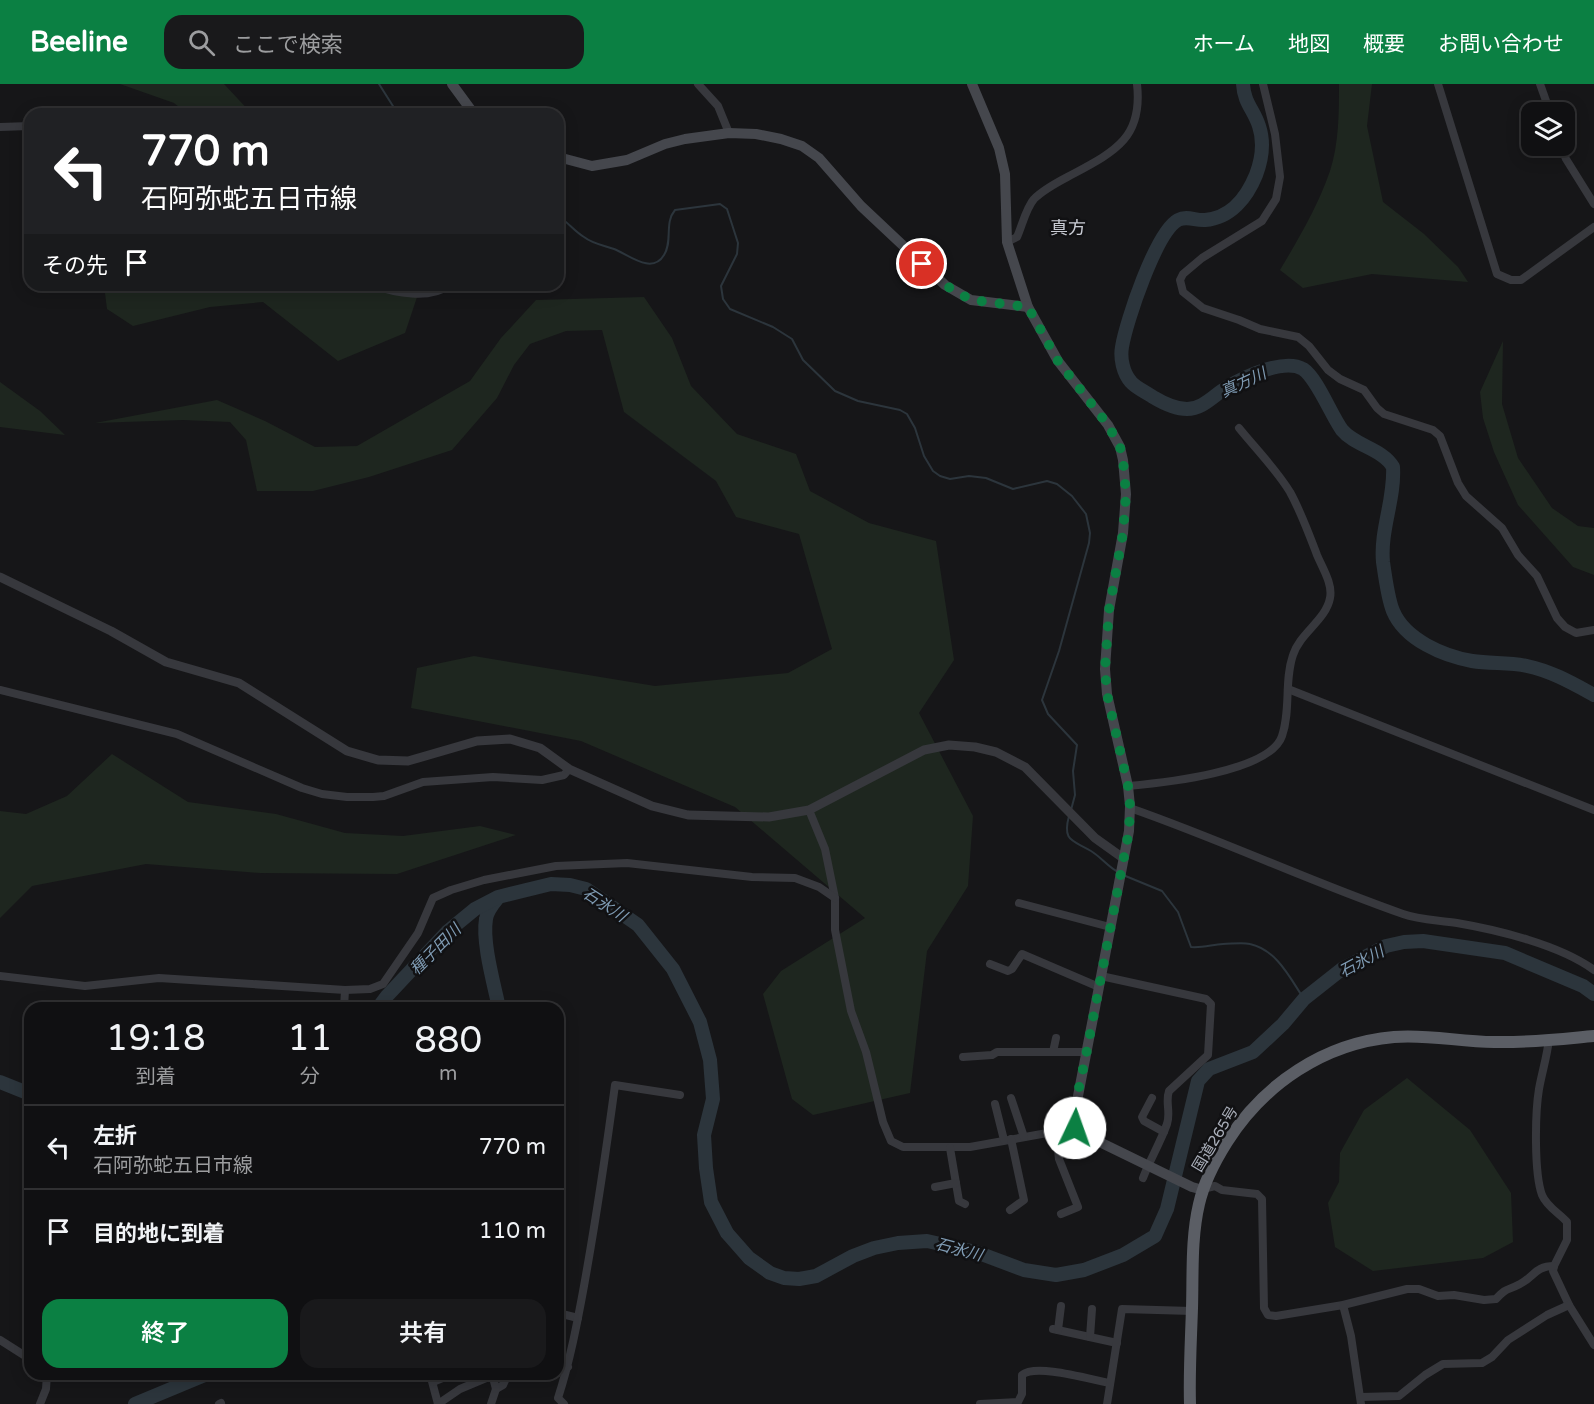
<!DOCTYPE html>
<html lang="ja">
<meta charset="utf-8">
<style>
:root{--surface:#101012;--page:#19191b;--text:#f1f3f6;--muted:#9c9d9f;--line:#303032;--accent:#0b8043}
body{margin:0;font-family:"Varela Round","Noto Sans JP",sans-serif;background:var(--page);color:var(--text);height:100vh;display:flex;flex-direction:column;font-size:22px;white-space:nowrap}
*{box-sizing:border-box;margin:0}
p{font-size:20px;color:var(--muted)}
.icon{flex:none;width:33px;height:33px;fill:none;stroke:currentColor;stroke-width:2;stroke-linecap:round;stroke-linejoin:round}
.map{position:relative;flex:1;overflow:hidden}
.sheet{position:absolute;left:24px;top:918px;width:540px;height:378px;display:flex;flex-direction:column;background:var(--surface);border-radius:18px;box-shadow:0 3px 15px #0003,0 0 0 2px var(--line)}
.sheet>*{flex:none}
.guide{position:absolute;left:24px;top:24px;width:540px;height:183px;border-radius:18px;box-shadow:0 3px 15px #0003,0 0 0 2px var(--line);background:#202124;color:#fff;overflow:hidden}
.tools{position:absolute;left:1521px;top:18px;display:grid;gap:12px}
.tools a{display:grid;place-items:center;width:54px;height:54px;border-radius:12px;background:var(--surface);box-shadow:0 3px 15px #0003,0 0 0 2px var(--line);font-size:30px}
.pin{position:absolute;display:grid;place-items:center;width:51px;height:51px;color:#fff;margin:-26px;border:3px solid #fff;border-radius:50%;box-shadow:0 2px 6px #0007}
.me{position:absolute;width:66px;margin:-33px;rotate:3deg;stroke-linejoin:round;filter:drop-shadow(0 0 4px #0008)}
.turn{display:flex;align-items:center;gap:21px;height:126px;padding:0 18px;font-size:27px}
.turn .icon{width:78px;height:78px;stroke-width:2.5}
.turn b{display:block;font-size:42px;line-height:51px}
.then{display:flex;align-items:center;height:57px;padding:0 18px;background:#0003;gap:12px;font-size:22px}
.eta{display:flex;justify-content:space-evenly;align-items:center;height:102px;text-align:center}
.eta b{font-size:36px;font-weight:600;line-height:42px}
.cta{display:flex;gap:12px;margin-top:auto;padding:12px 18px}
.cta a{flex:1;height:69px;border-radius:18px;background:var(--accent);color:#fff;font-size:24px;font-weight:600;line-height:69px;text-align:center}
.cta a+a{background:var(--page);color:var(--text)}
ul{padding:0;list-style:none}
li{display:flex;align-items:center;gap:18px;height:84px;padding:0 18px;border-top:2px solid var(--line)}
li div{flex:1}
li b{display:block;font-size:22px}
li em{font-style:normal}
header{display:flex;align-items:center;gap:36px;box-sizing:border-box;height:84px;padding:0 30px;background:var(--accent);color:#fff}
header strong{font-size:28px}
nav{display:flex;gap:33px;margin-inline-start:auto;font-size:21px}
.search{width:420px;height:54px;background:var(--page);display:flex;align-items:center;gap:15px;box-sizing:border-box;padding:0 21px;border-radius:18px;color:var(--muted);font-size:22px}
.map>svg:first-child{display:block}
.green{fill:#1e261f}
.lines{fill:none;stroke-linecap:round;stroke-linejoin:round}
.stream{stroke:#2c353c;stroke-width:2}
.river{stroke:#2c353c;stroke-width:14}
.minor{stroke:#37383d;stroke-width:8}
.tertiary{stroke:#37383d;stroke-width:9}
.secondary{stroke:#45474d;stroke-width:10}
.trunk{stroke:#5b5e65;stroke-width:12}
.route{stroke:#0b8043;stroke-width:10;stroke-dasharray:0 18}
.labels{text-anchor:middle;stroke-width:5;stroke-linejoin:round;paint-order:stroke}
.street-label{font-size:15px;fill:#a8adb8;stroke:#111113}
.water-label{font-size:16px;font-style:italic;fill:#7f9bb3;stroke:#111113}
.quarter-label{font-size:18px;fill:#c9ccd4;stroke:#111113}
</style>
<header>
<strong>Beeline</strong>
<div class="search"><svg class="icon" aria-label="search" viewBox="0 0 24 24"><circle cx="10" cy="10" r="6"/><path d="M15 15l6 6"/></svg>ここで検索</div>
<nav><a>ホーム</a><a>地図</a><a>概要</a><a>お問い合わせ</a></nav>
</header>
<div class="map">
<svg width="1594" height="1320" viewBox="0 0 1594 1320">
<rect width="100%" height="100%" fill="#161618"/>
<g class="green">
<path d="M120 0H224L252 30H188L174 19Z"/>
<path d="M1339 0H1372L1367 42 1383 118 1424 150 1458 183 1468 198 1372 190 1303 204 1280 186C1299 154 1318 122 1330 87 1339 59 1339 29 1339 0Z"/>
<path d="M104 201H421L405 249 338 277 263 218 210 223 133 242 107 225Z"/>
<path d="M644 213 672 254 691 302 737 350 796 370 810 407 869 439 936 457 954 576 919 629 973 732 968 802 927 867 910 1009 813 1031 792 1015 763 910 781 887 865 834 735 723 581 657 411 624 417 584 474 572 655 602 788 589 832 565 799 450 736 433 716 397 624 328 602 246 566 247 530 260 514 281 497 314 452 366 369 393 313 407H257L246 356 230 338 183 336 95 339 217 316 265 337 315 363 357 362 470 297 501 254 536 216Z"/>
<path d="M1503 257 1502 320 1518 374 1552 424 1578 442 1594 444V491L1573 483 1518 421 1494 368 1483 334 1480 308Z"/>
<path d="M0 298 40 327 65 351 0 343Z"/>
<path d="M112 670 188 718 276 730 345 749 403 752 480 742 516 751 397 790 260 789 146 780 32 802 0 834V727L26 730 67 712Z"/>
<path d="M1407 994 1470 1046 1511 1109 1513 1158 1483 1174 1373 1187 1335 1163 1328 1119 1339 1098 1340 1069 1364 1026Z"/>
</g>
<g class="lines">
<g class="stream">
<path d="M379 0 398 30"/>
<path d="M558 132C568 138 574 147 584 153 593 160 603 161 614 165 629 171 652 191 664 171 673 157 664 139 675 126L720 120 727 125 738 159 737 170 721 202 723 215 730 225 773 243 792 255 803 276 835 307 858 317 900 326 907 330 915 344 924 372 933 387 940 392 950 395 969 392 986 394 1013 405 1047 397 1057 400 1072 412 1086 430 1090 449 1089 459 1059 567 1042 616 1048 630 1077 661 1073 687 1075 711 1071 726"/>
<path d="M1069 732C1062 758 1073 756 1091 767 1101 773 1108 783 1118 788"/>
<path d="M1123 791 1162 807 1178 828 1191 863C1202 864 1211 861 1223 860 1231 860 1242 858 1250 860 1277 866 1290 894 1304 915"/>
</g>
<g class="river">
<path d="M1243 0C1244 19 1254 26 1259 42 1264 57 1262 75 1256 91 1247 113 1231 134 1205 136 1196 137 1187 131 1178 136 1156 148 1126 238 1122 263 1120 274 1123 289 1131 298 1136 304 1146 308 1153 313 1163 319 1176 325 1187 325 1203 325 1214 311 1226 304 1244 293 1284 274 1303 285 1317 294 1331 331 1342 346 1355 362 1383 365 1393 383 1395 415 1380 446 1383 478 1385 492 1388 515 1393 527 1405 556 1444 572 1472 577 1491 580 1509 578 1527 582 1551 587 1572 599 1594 611"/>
<path d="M497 815C492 821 487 827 486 835 482 858 494 900 499 924"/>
<path d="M378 924 387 912 447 848 475 825 498 813 551 800 570 801 586 805 638 841 673 885 700 938 710 976 713 1015 704 1051 706 1084 711 1118 727 1149 749 1174 770 1189 784 1194 799 1195 816 1192 853 1172 874 1164 898 1159 927 1157 976 1168 1024 1186 1056 1191 1084 1186 1123 1171 1155 1152 1167 1125 1198 997 1209 985 1253 968 1283 940 1304 915 1342 885 1386 862 1404 858 1423 857 1505 869 1583 902 1594 910"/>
<path d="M0 998 30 1010"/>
<path d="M135 1320 207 1290"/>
</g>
<g class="minor">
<path d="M698 0 718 22 729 49"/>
<path d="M1263 0 1275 50 1280 93 1276 115 1262 137 1202 174 1183 190 1180 196 1183 208 1203 224 1239 236 1260 245 1298 253 1309 262 1328 286 1340 295 1364 306 1377 324 1384 330 1433 346 1440 352 1458 399 1466 412 1502 444 1518 471 1537 492 1557 534 1565 543 1576 549 1594 546"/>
<path d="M1438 0 1497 190 1511 196H1521L1594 143"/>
<path d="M1540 0 1550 28"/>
<path d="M0 43 30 42"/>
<path d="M1561 62 1566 75 1594 120"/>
<path d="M1007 158 1017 153C1022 142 1026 124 1034 115 1045 104 1060 97 1073 90 1116 67 1143 53 1137 0"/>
<path d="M373 201C395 209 429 216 450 201"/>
<path d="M1288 605 1594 726"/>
<path d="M0 606 177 650 302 704 322 710 347 713H373L384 712 423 698 493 693 542 696 564 691 569 685"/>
<path d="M1128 702C1162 699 1270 688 1282 652 1291 626 1284 597 1293 571 1300 549 1326 536 1330 514 1333 500 1322 483 1317 471 1309 450 1301 428 1290 408 1276 385 1256 365 1239 344"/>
<path d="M1130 724C1222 756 1311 798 1403 830 1419 836 1439 836 1457 839 1498 846 1560 861 1594 886"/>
<path d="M809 726 825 765 835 814V846L851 927 866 968 883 1038 891 1057 903 1063H970L1075 1044"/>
<path d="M1019 819 1110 843"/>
<path d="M990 880 1008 887 1012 885 1022 870 1099 903"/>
<path d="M0 892 85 902 159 894 345 906 370 905 383 900 418 849 433 814 451 806 484 796 556 782 627 779 752 793 795 794 819 803 835 814"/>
<path d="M1101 892 1206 915 1211 920 1208 971 1169 1007C1165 1018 1171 1028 1167 1040 1160 1059 1150 1076 1143 1094"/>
<path d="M344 924 345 906"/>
<path d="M1549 955C1547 973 1542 988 1539 1005 1535 1029 1534 1089 1542 1111 1547 1123 1559 1129 1567 1138V1156L1554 1182 1553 1187 1569 1221 1594 1261"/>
<path d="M1053 968 1056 954"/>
<path d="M963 973 992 971 997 968H1087"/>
<path d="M1011 1014 1024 1053"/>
<path d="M1152 1014 1142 1033 1144 1037 1164 1048"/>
<path d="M995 1020 1004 1056"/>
<path d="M1056 1048 1059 1075 1078 1123 1061 1130"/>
<path d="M950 1064 959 1117 965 1120"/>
<path d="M935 1103 956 1099"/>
<path d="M1203 1105 1215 1102 1222 1106 1257 1110 1262 1115 1264 1224 1268 1231 1276 1232 1343 1221 1407 1205H1419L1438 1212 1454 1211 1484 1216 1496 1215C1507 1203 1507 1207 1520 1200 1534 1193 1535 1182 1554 1182"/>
<path d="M1010 1126 1024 1116 1011 1055"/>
<path d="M1343 1221 1351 1252 1361 1320"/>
<path d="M558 1229 578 1234"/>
<path d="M1053 1245 1117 1259"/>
<path d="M1058 1246 1061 1222"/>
<path d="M1090 1253 1092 1225"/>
<path d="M0 1256 30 1275"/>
<path d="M558 1273 568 1283"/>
<path d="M430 1290 438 1320"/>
<path d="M433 1298 452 1290"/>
<path d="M496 1305 503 1301 508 1290"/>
<path d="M1361 1313 1399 1312 1425 1291 1443 1280 1482 1279 1492 1273 1508 1256 1547 1231 1569 1221"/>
<path d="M40 1320 46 1305 47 1290"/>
<path d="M219 1320 221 1319"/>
<path d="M438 1320 460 1305 491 1292"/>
<path d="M491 1320 496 1305 492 1290"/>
<path d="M564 1320 558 1314C570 1277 577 1240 584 1202 596 1135 606 1068 615 1001L680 1011"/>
<path d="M980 1320 1018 1318 1022 1310V1291C1036 1279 1092 1296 1110 1299"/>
<path d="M1107 1320 1122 1225 1192 1227"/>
</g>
<path class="tertiary" d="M0 493 111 547 166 578 239 599 347 667 378 676 408 677 477 657 510 655 540 664 569 685 652 722 688 731 769 733 809 726 924 666 949 661 975 663 996 668 1025 683 1095 754 1123 774"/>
<g class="secondary">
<path d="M452 0 474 30"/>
<path d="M972 0 999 64 1005 90 1007 158 1028 223 1058 277 1108 341 1120 363 1123 376 1126 410 1123 449 1109 526 1105 585 1107 610 1128 702 1130 722 1129 747 1073 1038 1075 1044 1079 1048 1192 1103 1203 1106"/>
<path d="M558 73 592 82 627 76 665 60 685 55 729 49 756 50 781 55 802 62 819 74 861 122 945 201 971 216 1028 223"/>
</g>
<path class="trunk" d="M1190 1320C1189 1288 1191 1256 1192 1224 1193 1190 1191 1154 1199 1120 1204 1098 1215 1077 1227 1058 1264 1000 1324 959 1394 953 1428 950 1460 958 1494 958 1527 959 1561 955 1594 952"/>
</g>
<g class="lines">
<path class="route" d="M922 180 945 201 971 216 1028 223 1058 277 1108 341 1120 363 1123 376 1126 410 1123 449 1109 526 1105 585 1107 610 1128 702 1130 722 1129 747 1086 971 1073 1032 1075 1044"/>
</g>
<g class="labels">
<g class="street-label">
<text transform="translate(1215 1055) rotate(-59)" y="5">国道265号</text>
</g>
<g class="water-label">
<text transform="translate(1243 298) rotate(-25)" y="6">真方川</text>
<text transform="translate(605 820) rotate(33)" y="6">石氷川</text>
<text transform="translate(435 865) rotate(-45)" y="6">種子田川</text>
<text transform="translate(1361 877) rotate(-28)" y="6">石氷川</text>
<text transform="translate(959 1165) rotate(15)" y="6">石氷川</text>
</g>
<g class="quarter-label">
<text x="1068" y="150">真方</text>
</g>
</g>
</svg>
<div class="tools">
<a><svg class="icon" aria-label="layers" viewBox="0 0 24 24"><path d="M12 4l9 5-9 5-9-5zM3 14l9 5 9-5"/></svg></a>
</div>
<div class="pin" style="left:922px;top:180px;background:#d93025"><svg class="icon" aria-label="arrive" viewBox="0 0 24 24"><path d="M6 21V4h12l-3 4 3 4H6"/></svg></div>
<svg class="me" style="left:1075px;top:1044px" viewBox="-20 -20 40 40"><circle r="19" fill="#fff"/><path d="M0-13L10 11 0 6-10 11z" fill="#0b8043"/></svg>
<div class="guide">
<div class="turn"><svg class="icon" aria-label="left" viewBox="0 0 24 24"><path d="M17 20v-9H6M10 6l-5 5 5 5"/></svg><div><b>770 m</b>石阿弥蛇五日市線</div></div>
<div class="then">その先<svg class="icon" aria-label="arrive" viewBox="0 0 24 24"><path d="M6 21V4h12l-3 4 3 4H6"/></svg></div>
</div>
<section class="sheet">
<div class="eta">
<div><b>19:18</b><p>到着</p></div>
<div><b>11</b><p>分</p></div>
<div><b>880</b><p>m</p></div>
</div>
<ul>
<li><svg class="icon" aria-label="left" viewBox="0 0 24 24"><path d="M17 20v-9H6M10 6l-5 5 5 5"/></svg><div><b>左折</b><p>石阿弥蛇五日市線</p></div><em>770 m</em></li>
<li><svg class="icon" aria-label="arrive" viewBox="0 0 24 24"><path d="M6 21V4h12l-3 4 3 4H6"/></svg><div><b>目的地に到着</b></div><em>110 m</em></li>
</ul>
<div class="cta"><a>終了</a><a>共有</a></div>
</section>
</div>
